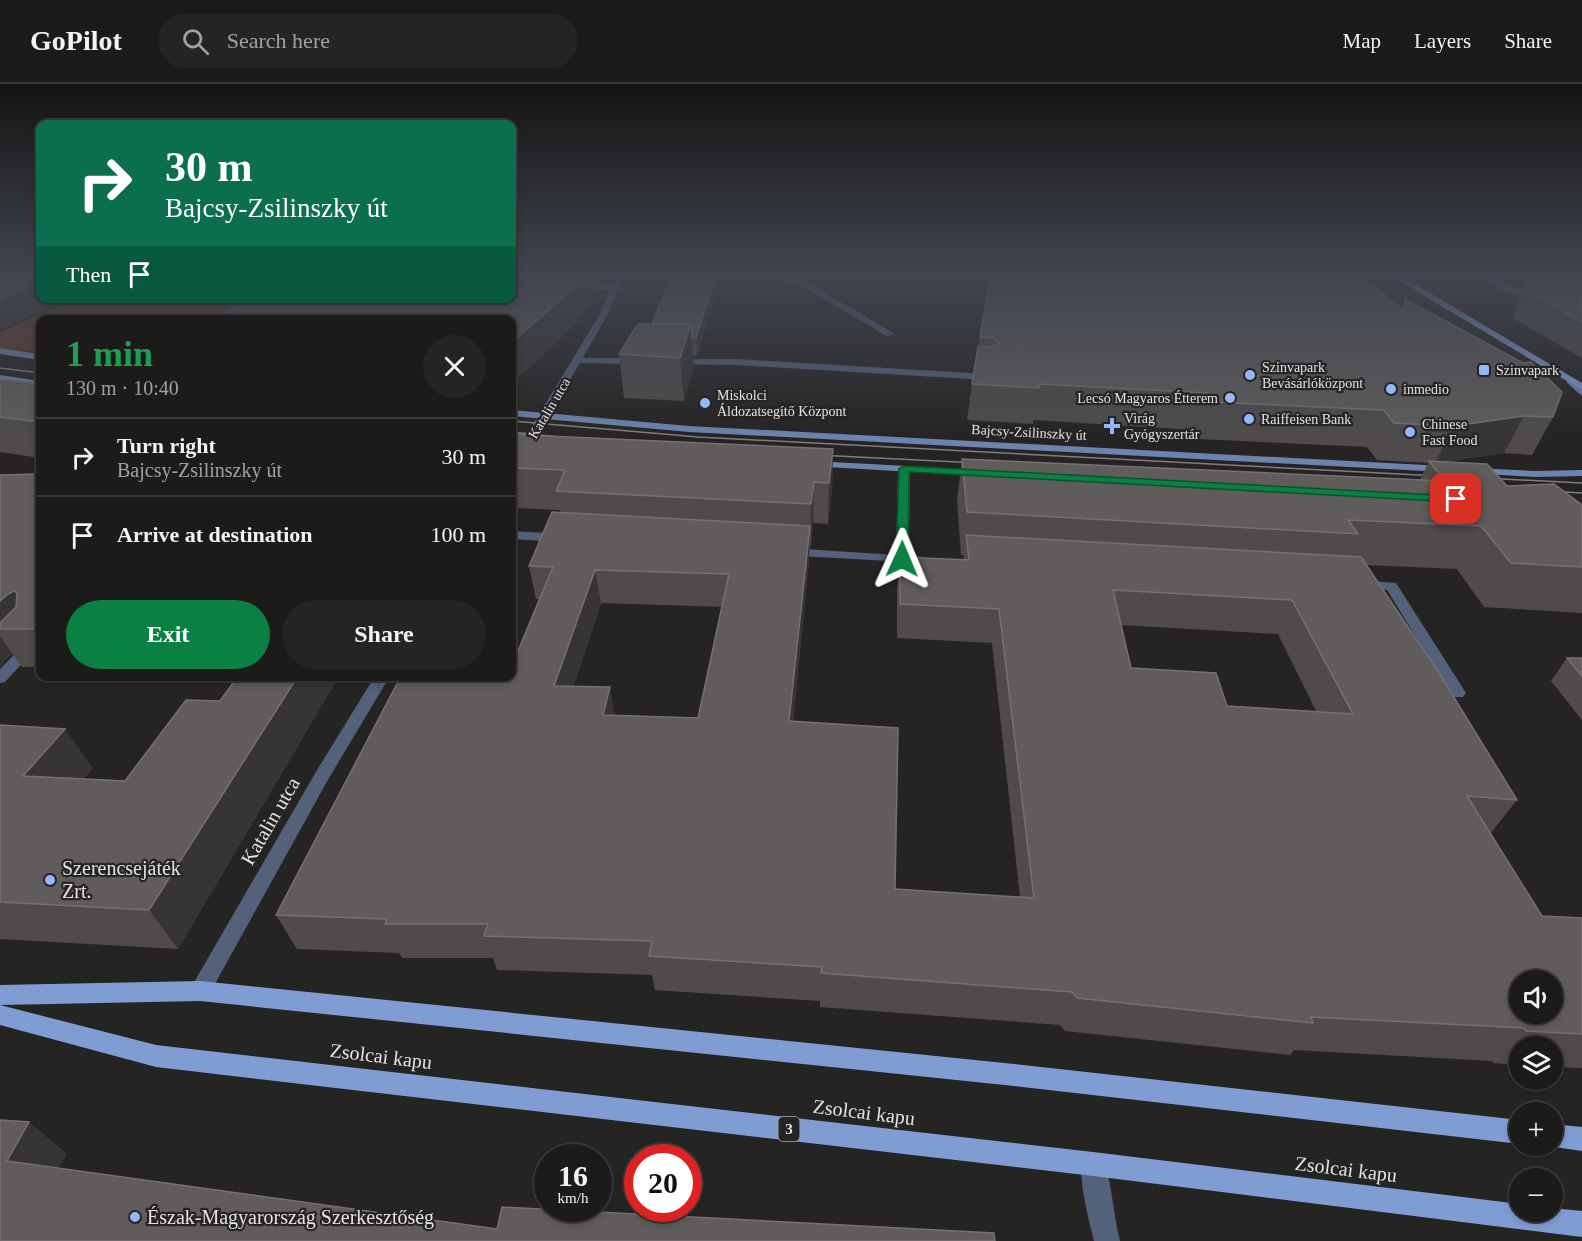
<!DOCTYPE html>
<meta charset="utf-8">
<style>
:root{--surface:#1c1b1a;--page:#252423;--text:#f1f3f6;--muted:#a0a1a2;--line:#3a3939;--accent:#0b8043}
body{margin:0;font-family:Georgia,serif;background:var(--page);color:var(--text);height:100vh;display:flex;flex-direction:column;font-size:22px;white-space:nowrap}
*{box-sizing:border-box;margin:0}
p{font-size:20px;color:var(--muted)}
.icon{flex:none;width:33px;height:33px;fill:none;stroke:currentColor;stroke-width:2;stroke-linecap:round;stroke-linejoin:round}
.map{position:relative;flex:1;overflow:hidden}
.side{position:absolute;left:36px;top:231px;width:480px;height:366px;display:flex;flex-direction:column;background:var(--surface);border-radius:12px;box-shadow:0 3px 9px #0003,0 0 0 2px var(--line)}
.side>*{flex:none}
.hud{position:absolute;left:36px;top:36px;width:480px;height:183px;border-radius:12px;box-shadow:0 3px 9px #0003,0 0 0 2px var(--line);background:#0b6e4f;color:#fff;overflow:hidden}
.controls{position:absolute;left:1509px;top:886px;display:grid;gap:12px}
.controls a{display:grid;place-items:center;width:54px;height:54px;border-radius:50%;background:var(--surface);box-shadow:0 3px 9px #0003,0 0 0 2px var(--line);font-size:30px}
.speed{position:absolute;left:534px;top:1060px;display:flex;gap:12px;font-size:30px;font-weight:700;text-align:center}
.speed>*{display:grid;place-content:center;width:78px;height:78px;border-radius:50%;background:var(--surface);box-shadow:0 3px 9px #0003,0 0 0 2px var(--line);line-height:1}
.speed small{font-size:15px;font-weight:400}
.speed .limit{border:9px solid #d22;background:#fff;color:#111}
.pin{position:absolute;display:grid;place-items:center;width:51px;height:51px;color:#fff;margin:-26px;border-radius:12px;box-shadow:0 3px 9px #0006}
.me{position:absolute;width:66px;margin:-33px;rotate:1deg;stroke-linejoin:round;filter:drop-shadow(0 0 4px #0008)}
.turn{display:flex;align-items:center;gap:21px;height:126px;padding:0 30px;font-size:27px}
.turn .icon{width:78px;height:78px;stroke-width:2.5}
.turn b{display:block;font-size:42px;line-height:51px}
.then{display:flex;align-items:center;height:57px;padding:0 30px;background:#0003;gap:12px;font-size:22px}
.round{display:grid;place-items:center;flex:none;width:63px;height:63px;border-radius:32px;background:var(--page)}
.overview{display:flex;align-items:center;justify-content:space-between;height:102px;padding:0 30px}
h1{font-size:36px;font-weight:700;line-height:45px;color:#1e9e55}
.button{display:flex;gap:12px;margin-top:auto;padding:12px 30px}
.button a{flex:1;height:69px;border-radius:36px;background:var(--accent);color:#fff;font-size:24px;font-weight:700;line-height:69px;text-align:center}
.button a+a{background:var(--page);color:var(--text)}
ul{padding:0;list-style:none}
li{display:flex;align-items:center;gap:18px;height:78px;padding:0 30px;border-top:2px solid var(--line)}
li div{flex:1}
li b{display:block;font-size:22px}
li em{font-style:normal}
header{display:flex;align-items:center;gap:36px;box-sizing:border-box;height:84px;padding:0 30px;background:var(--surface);border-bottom:2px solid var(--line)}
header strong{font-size:28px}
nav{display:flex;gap:33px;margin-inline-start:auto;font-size:21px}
.search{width:420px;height:54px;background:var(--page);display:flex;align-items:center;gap:15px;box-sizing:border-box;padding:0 21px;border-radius:33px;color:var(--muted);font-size:22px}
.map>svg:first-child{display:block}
.green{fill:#61382b}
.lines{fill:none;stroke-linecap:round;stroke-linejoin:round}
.lane{fill:#53617b;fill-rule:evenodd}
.street{fill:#53617b;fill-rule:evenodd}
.secondary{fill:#6c83ad;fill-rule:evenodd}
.primary{fill:#809dd3;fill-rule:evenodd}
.tram{stroke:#807e7d;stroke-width:1.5}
.wall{fill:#4e4b4a;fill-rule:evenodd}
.shaded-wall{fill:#373534}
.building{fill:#5f5c5b;stroke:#747170;stroke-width:1.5;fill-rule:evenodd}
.route{fill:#0b8043;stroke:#07532c;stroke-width:1.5}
.poi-dot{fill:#92b7fd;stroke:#262423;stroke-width:2}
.labels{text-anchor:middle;stroke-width:4.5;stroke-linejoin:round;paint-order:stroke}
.far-poi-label{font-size:14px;fill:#e5e3e3;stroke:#262423;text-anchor:start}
.far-street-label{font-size:14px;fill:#e5e3e3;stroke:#262423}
.shield{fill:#262423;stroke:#acaaa9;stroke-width:1.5}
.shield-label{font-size:15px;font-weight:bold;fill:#e5e3e3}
.near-street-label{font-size:20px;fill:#e5e3e3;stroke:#262423}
.near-poi-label{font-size:20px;fill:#e5e3e3;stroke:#262423;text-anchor:start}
</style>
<header>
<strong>GoPilot</strong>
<div class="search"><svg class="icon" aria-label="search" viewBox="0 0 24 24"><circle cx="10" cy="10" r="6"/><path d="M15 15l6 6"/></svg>Search here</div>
<nav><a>Map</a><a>Layers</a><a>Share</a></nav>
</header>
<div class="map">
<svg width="1582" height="1157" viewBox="0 0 1582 1157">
<rect width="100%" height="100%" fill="#262423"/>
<path class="green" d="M75 215H282L245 235 40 236V268L0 264V248Z"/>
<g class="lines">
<g class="lane">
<path d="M755 192H774L805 197 895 250 887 252 800 201Z"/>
<path d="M574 274H639L644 277 639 280 577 279 572 276Z"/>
<path d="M675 275H736L987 290 992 293 987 296 736 281 672 280 670 278Z"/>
<path d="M904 382 910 385 909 471 923 473 925 476 923 479 784 471 783 468 789 464 896 471 898 385Z"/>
<path d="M512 447 562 450 568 454 562 458 512 455Z"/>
<path d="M1361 496 1396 499 1466 609 1463 613H1453L1387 506 1356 503 1354 500Z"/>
<path d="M40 547V560L5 598 0 599V585L35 549Z"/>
</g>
<g class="street">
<path d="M615 192H623L608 230 533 360 531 362H523L521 360 600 230 609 206 577 203 573 201 577 199 611 201Z"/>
<path d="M1479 192C1493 192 1506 201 1520 205 1540 210 1561 211 1582 213V219C1549 215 1505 215 1479 192Z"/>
<path d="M375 592H390L329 694 207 914 200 917 193 914 190 907 193 900 317 686Z"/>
<path d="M1093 1068 1102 1071C1112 1096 1113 1130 1120 1157H1094C1089 1135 1076 1092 1084 1071Z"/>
</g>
<g class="secondary">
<path d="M0 264 40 270V276L0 270Z"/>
<path d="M0 291 40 297V303L0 297Z"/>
<path d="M1567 295H1575L1582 303V312L1567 299Z"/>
<path d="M512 326 689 342 1444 382 1450 385 1444 388 689 348 512 332Z"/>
<path d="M814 377 981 386 987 389 981 392 810 382V378Z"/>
<path d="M1474 384 1535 387 1582 386V392L1535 393 1470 389 1468 387Z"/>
</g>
<g class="primary">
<path d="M1391 192H1401L1582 299V306Z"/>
<path d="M200 897 1014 980 1520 1036V1060L1014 1002 200 917 0 921V901Z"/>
<path d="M0 921 156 961 1093 1068 1520 1120V1128H1552V1124L1582 1127V1153L1093 1092 156 983 0 941Z"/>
<path d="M1552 1040 1582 1043V1067L1548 1062H1552Z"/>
</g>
<g class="tram">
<path d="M0 284 40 289"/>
<path d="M512 337 698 353 1438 392"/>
<path d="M512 348 559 353"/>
<path d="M817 371 978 379"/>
<path d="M1483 394 1582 399"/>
<path d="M1548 407 1582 409"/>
</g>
</g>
<g class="wall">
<path d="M990 192 1401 224 1405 215 1553 333 1532 371 1504 369 1444 378 1507 402 1582 421V529L1484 523 1457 485 1366 481 1517 716 1490 750 1542 832 1582 834V984L1552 983V963H1520V981L1493 979 1492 977 1294 966 1290 971 1065 947 1060 941 820 923V917L655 906 652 891 497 886 493 874H402L399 869 297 865 276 831 512 592 515 574 539 515H536L529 482 560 428V426L512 424V349L525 351 833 365 832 405 828 440 813 439 811 462H810L809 475 793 637 895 805 1020 813 992 559 897 554V506L900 473 963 476 964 471H961L957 416 962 375 1420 396 1428 379 1377 376 1367 363 1199 355 1196 346 1033 336V340L967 336 972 300ZM601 519 722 523 698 634 615 631 573 603ZM1121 541 1278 550 1316 627 1227 622 1131 584Z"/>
<path d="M1518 192H1582V274L1513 234 1519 213 1523 203H1521L1523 196Z"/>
<path d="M715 212 697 272H693L694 282 684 317 624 314 619 270 652 240Z"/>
<path d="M0 295 40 300V374L0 368Z"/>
<path d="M40 390V583H22L12 569 0 582V391Z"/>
<path d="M1567 574H1582V636L1551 597Z"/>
<path d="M238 592H339L178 865 0 855V641L93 684 83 695 125 697 220 617Z"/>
</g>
<g class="shaded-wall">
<path d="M581 192H594L596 207 578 238 512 300V258Z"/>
<path d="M714 195 715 212 697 272 696 254Z"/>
<path d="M40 198V214H71L0 246V215Z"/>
<path d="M691 240 694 282 684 317 680 274Z"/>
<path d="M1524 332 1504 369 1435 379 1453 342Z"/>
<path d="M833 365 832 405 828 440 829 399Z"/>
<path d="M814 398 813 439 811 462V420Z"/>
<path d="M810 442 809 475 789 672V637Z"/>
<path d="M595 486 601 519 562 637 554 602Z"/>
<path d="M14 507 39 545H0V517L8 510Z"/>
<path d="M0 552 12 569 0 582Z"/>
<path d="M298 592H339L178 865 149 826Z"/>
<path d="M610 603 616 638 603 631Z"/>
<path d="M65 645 93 684 54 732 23 692Z"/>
<path d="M29 1038 67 1070 46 1107 7 1077Z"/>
</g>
<g class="building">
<path d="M0 192H40V198L0 215Z"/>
<path d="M512 192H581L573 205 512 258V236H212L250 214H512Z"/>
<path d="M990 192H1361L1368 196 1405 228V215L1523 279 1531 278 1562 308 1553 333 1524 332 1453 342 1394 339 1384 326 1210 318 1207 309 1039 300V304L972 300 978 263H992L999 259 993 254 980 253Z"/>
<path d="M1530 192H1570L1582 194V238L1526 208Z"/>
<path d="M671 194 714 195 696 254H692L691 240H652Z"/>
<path d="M638 240H691L680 274 619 270Z"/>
<path d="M0 295 40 300V338L0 333Z"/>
<path d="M512 349 525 351 833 365 829 399 814 398 811 420 556 407 565 386 512 384Z"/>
<path d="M962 375 1445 397 1429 377 1487 380 1507 402 1554 400 1582 421V483L1511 479 1481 442 1348 436 1358 450 967 428Z"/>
<path d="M40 390V466L38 468H40V545H0V539L16 523 17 509 14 507 8 510 0 517V391Z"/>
<path d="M552 428 810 442 789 637 898 644 895 805 1034 814 999 525 900 520V473L969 476 966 451 1361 473 1439 589 1517 716 1467 712 1542 832 1582 834V950L1526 947 1524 944 1311 933 1313 939 1077 914 1072 908 821 889 822 883 649 872 652 857 484 852 488 840H385L387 835 276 831 401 592H512V574H515L553 483 529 482ZM595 486 729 490 698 634 603 631 610 603 554 602ZM1113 506 1292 516 1353 630 1227 622 1216 589 1131 584ZM1520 897H1552V930H1520Z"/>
<path d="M1567 574H1582V592Z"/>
<path d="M238 592H298L149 826 0 818V641L65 645 23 692 125 697 186 616 220 617Z"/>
<path d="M0 1036 29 1038 7 1077 497 1145 502 1123 994 1149 995 1157H0Z"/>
</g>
<linearGradient id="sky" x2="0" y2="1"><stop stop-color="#151413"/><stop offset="0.54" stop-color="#414550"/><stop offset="1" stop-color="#414550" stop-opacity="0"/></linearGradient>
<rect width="1582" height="354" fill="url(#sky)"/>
<path class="route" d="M904 382 1456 412 1461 415 1456 418 909 388 908 475 902 478 896 475 899 385Z"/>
<g class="poi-dot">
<rect x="1478" y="280" width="12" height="12" rx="3"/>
<circle cx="1250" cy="291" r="6"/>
<circle cx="1391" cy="305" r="6"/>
<circle cx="1230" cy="314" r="6"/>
<circle cx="705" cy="319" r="6"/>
<circle cx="1249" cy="335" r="6"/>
<path d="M1109 333h6v6h6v6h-6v6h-6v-6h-6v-6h6z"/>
<circle cx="1410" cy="348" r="6"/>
<circle cx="50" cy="796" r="6"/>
<circle cx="135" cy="1133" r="6"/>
</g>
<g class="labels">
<g class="far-poi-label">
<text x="1262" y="288">Szinvapark<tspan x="1262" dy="16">Bevásárlóközpont</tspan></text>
<text x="1496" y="291">Szinvapark</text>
<text x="1403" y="310">inmedio</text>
<text x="717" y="316">Miskolci<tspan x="717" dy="16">Áldozatsegítő Központ</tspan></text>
<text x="1218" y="319" text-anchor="end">Lecsó Magyaros Étterem</text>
<text x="1124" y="339">Virág<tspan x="1124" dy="16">Gyógyszertár</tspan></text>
<text x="1261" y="340">Raiffeisen Bank</text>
<text x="1422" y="345">Chinese<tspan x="1422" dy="16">Fast Food</tspan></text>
</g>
<g class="far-street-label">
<text transform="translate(549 324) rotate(-59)" y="5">Katalin utca</text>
<text transform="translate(1029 348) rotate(3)" y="5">Bajcsy-Zsilinszky út</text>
</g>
<rect class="shield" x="778.5" y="1033" width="21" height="24" rx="4.5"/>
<g class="shield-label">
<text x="789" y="1050">3</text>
</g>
<g class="near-street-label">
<text transform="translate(270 737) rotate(-60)" y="7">Katalin utca</text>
<text transform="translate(381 972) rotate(7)" y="7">Zsolcai kapu</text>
<text transform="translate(864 1028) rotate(7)" y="7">Zsolcai kapu</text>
<text transform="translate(1346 1085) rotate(7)" y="7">Zsolcai kapu</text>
</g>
<g class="near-poi-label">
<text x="62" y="791">Szerencsejáték<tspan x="62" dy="23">Zrt.</tspan></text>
<text x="147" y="1140">Észak-Magyarország Szerkesztőség</text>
</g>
</g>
</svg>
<div class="controls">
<a><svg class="icon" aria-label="sound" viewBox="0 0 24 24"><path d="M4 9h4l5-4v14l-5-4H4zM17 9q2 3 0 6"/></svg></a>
<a><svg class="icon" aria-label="layers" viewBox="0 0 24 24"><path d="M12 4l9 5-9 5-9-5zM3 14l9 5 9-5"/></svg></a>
<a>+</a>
<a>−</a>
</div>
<div class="speed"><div>16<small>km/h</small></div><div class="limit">20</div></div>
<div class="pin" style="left:1456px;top:415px;background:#d93025"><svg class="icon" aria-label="arrive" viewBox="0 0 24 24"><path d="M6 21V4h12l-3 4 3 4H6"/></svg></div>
<svg class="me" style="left:902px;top:475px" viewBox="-20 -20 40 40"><path d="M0-17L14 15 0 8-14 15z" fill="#0b8043" stroke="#fff" stroke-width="4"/></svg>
<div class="hud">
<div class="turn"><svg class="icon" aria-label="right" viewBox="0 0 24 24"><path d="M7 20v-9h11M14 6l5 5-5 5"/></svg><div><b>30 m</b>Bajcsy-Zsilinszky út</div></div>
<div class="then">Then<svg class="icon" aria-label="arrive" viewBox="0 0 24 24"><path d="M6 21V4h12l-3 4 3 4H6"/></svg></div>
</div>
<section class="side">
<div class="overview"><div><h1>1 min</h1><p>130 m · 10:40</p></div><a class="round"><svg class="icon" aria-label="close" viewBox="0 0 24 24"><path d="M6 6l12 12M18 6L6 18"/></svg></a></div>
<ul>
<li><svg class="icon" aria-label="right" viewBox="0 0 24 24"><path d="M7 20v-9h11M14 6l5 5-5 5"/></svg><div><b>Turn right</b><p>Bajcsy-Zsilinszky út</p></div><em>30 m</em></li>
<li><svg class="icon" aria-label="arrive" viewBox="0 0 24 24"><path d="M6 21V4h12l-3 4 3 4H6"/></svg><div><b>Arrive at destination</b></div><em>100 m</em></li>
</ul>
<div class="button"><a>Exit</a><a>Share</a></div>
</section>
</div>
